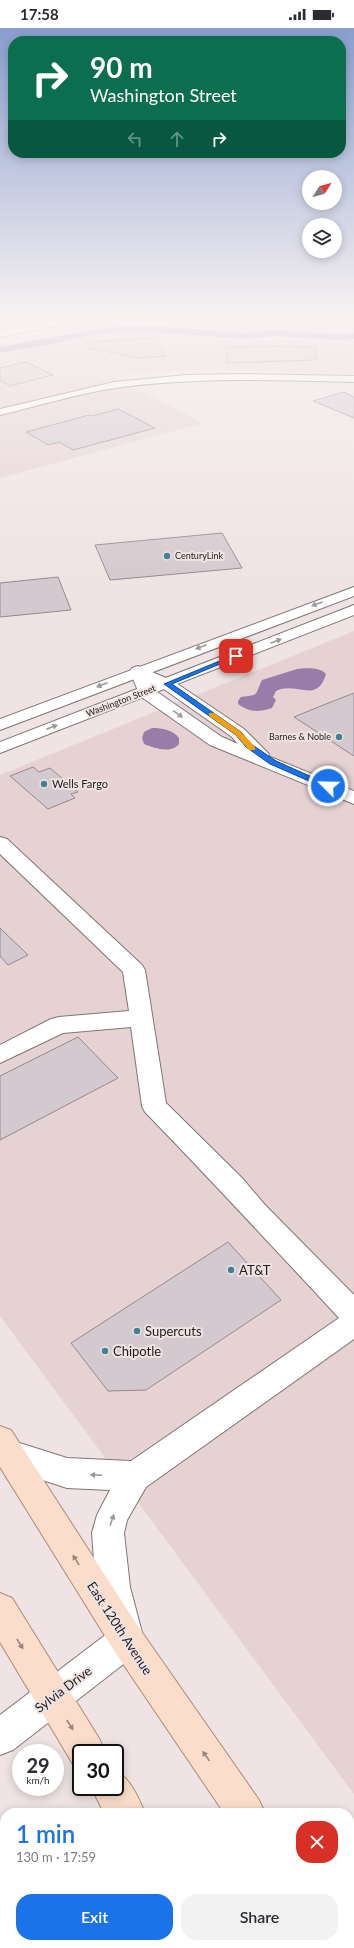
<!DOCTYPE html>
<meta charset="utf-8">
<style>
:root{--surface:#fff;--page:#f2f2f3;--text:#2b2b33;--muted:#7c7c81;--accent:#1a73e8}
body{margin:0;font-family:Lato,sans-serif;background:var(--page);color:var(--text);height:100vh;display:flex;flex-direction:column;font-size:15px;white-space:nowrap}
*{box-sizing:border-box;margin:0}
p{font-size:13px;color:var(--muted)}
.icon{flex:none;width:22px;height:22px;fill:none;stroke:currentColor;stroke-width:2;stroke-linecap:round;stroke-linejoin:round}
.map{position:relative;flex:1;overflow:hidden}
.drawer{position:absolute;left:0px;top:1780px;width:354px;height:140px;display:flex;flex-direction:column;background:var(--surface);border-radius:16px 16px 0 0;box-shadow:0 2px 10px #0003}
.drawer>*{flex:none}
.hud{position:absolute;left:8px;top:8px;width:338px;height:122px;border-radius:16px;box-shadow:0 2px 10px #0003;background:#0b6e4f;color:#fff;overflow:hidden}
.needle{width:26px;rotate:53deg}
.controls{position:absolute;left:302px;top:142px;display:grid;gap:8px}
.controls a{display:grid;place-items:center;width:40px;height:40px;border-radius:50%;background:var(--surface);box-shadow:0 2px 10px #0003;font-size:20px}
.speed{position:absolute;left:12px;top:1716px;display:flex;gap:8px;font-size:20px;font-weight:700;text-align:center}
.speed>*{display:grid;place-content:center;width:52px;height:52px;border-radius:50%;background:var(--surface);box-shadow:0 2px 10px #0003;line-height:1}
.speed small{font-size:10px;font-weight:400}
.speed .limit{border:2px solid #111;border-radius:6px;background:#fff;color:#111}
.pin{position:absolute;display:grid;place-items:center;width:34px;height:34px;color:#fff;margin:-17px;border-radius:8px;box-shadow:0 2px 6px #0006}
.me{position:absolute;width:44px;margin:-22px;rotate:293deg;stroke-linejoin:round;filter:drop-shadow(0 0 3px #0008)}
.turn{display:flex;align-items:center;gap:14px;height:84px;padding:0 16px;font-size:18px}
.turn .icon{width:52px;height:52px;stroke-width:2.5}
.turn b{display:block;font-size:28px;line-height:34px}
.lanes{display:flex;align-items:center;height:38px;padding:0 16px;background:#0003;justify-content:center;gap:20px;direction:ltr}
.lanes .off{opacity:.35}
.round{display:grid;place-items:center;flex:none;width:42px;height:42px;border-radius:16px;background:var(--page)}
.head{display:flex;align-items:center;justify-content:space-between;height:68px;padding:0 16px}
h1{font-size:24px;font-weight:600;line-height:30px;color:var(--accent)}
.action{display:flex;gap:8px;margin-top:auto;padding:8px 16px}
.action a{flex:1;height:46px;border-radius:16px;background:var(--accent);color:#fff;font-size:16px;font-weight:600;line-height:46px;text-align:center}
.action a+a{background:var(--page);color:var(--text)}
.status{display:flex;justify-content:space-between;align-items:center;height:28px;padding:0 20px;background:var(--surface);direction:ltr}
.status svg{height:11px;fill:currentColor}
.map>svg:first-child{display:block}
.built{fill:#e6d2d2}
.water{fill:#9a7ca8}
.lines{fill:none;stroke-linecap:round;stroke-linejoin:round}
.canal{fill:#9a7ca8;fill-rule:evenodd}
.building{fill:#d3c9ce;stroke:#93898e}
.minor-casing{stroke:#807676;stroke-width:2}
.secondary-casing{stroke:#807676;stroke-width:2}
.primary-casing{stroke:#ad8b78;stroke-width:2}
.minor{fill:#fff;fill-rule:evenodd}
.secondary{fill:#fff;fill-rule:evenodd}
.primary{fill:#fbddcb;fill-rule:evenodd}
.oneway{fill:#9b9999}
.oneway2{fill:#98867c}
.route{fill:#1a73e8;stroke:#114b97}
.slow{fill:#f59e0b}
.poi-dot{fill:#408294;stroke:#efe3e3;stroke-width:1.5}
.labels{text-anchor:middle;stroke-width:4;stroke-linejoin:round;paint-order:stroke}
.far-poi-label{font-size:9px;fill:#201c1c;stroke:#efe3e3;text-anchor:start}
.far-street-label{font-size:9px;fill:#201c1c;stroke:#efe3e3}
.poi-label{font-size:11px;fill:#201c1c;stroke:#efe3e3;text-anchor:start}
.near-poi-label{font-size:13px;fill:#201c1c;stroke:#efe3e3;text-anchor:start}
.near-street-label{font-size:13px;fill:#201c1c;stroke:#efe3e3}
</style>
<div class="status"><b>17:58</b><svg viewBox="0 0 49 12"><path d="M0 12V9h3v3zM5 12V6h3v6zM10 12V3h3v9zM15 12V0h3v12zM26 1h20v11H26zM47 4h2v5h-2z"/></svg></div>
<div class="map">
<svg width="354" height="1920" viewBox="0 0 354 1920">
<rect width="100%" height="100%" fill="#efe3e3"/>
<g class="built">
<path d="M0 286H75L0 301Z"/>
<path d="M124 304H160L225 312H354V346L206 341 131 346 113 349 203 395 0 450V327L90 309Z"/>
<path d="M354 603V1766L0 1288V747Z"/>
</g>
<g class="water">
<path d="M297 641C305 640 321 639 326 646 317 677 296 653 276 663L273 669 276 672 272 680C258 684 251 685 238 676V673L241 669C261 666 254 668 262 652Z"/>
<path d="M152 700C162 700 173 702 179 710V716C171 726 154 720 144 716L142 710 144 704Z"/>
</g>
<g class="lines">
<path class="canal" d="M124 298 167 299 243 305 275 302 335 306 354 305V311L335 312 275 308 243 311 167 305 124 304 91 307 58 315 0 325V319C41 312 82 302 124 298Z"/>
</g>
<g class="building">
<path d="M154 310 166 328 139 330 88 320V314Z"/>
<path d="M273 318 316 319V332L227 335 226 319Z"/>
<path d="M26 334 53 347 10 358 0 352V340Z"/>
<path d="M344 364 354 369V390L313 373Z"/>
<path d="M118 381 155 400 73 422 59 414 48 417 26 404 89 387 92 388Z"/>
<path d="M222 505 242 540 110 552 95 517Z"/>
<path d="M58 549 71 582 0 589V555Z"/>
<path d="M354 665V728L294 689 321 678Z"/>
<path d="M33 739 39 744 50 740 78 764 71 766 75 770 48 781 10 748Z"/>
<path d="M0 900 28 927 8 937 0 928Z"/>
<path d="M78 1009 118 1050 0 1112V1048Z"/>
<path d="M228 1214 281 1272 146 1362 108 1363 71 1315Z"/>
</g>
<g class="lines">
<defs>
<g id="minor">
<path d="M83 286H102L97 289 0 309V303Z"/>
<path d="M242 346 354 348V354C274 352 194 349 115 360 76 366 38 378 0 387V381L114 354 186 347Z"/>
<path d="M138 638 173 653 244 701 269 726 268 728 354 763V776L210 717 140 668 130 643 132 640ZM151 655 161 659 232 709 238 716 222 709 153 661Z"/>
<path d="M0 809 7 811 142 937 145 942 166 1075 242 1150 265 1177 354 1267V1311L146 1459 127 1492 124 1505 130 1559 144 1612 139 1624 13 1722 0 1727V1687L108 1605 96 1559 92 1505 97 1487 110 1462 67 1460 0 1438V1416L10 1412 67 1430 131 1433 339 1290C275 1221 211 1152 145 1084L142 1078 131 999 63 1005 0 1035V1017L51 991 59 989 129 983 123 944 0 826Z"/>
</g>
<g id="secondary">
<path d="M354 559V568L0 702V691Z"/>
<path d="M354 577V587L0 725V714Z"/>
</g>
<g id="primary">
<path d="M0 1398 11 1402 139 1600 259 1772 265 1785H224L115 1624 0 1439Z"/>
<path d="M0 1565 12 1570 100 1712 105 1725H81V1741L74 1738 0 1614Z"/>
<path d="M115 1743C130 1749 139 1771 145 1785H104L91 1759H115Z"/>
<path d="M349 1901 354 1908V1920H317L315 1915H349Z"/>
<path d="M189 1915H230L232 1920H191Z"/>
</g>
</defs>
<use href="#minor" class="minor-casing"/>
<use href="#secondary" class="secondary-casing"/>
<use href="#primary" class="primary-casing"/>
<use href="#minor" class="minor"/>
<use href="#secondary" class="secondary"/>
<use href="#primary" class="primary"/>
</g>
<defs><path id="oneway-solid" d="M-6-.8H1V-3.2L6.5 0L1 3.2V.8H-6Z"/></defs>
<g class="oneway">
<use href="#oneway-solid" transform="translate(317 576) rotate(160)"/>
<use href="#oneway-solid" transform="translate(276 613) rotate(-21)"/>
<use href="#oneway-solid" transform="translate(201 619) rotate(159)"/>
<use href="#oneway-solid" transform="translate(102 657) rotate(159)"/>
<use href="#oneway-solid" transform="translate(178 686) rotate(35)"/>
<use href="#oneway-solid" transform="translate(52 699) rotate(-21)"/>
<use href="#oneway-solid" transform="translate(96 1447) rotate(-178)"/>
<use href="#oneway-solid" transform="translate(112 1492) rotate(-71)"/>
</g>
<g class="oneway2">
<use href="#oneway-solid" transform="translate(76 1532) rotate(-122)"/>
<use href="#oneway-solid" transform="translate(20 1616) rotate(59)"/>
<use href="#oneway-solid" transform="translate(70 1697) rotate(57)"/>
<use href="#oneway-solid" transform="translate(206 1728) rotate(-125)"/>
</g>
<linearGradient id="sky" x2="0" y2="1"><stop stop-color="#899ece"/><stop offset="0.52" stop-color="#f8f2f2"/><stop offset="1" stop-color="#f8f2f2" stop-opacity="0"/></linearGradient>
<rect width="354" height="555" fill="url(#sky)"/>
<path class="route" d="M234 627 239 628 172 656 241 704 251 716 276 733 330 757V760H325L270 736 246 719 236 707 164 656Z"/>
<path class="slow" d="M209 685H214L241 704 255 719V722H249L236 707 209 688Z"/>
<g class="poi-dot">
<circle cx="167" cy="528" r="4"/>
<circle cx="339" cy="709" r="4"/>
<circle cx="44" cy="756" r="4"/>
<circle cx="231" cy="1242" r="4"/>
<circle cx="137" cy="1303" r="4"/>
<circle cx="105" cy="1323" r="4"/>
</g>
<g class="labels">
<g class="far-poi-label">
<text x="175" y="531">CenturyLink</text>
<text x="331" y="712" text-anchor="end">Barnes &amp; Noble</text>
</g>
<g class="far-street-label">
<text transform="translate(121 673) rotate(-21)" y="3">Washington Street</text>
</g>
<g class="poi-label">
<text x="52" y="760">Wells Fargo</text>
</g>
<g class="near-poi-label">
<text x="239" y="1247">AT&amp;T</text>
<text x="145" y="1308">Supercuts</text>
<text x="113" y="1328">Chipotle</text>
</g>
<g class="near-street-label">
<text transform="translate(120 1600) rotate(57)" y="5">East 120th Avenue</text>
<text transform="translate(63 1661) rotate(-37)" y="5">Sylvia Drive</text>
</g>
</g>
</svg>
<div class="controls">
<a><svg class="needle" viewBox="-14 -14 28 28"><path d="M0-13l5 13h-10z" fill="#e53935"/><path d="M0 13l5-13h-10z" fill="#7c7c81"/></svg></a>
<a><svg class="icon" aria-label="layers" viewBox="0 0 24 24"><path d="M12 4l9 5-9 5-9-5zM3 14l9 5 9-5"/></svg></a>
</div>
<div class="speed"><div>29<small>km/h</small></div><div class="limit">30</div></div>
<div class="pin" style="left:236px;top:628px;background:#d93025"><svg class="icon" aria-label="arrive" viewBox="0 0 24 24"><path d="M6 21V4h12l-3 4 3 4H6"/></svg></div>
<svg class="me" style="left:328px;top:758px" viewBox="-20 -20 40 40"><circle r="17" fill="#1a73e8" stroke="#fff" stroke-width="3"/><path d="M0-11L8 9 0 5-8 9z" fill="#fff"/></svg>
<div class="hud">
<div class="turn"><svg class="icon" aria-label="right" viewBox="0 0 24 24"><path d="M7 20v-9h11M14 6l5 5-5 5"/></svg><div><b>90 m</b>Washington Street</div></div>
<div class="lanes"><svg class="icon off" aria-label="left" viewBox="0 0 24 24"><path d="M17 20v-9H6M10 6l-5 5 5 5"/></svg><svg class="icon off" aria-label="ahead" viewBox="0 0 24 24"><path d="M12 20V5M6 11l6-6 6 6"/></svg><svg class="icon" aria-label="right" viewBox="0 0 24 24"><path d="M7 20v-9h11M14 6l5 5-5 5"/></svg></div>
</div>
<section class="drawer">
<div class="head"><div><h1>1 min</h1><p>130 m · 17:59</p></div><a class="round" style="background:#d93025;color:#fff"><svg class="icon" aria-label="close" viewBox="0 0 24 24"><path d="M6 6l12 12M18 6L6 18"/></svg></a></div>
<div class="action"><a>Exit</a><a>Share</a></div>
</section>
</div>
